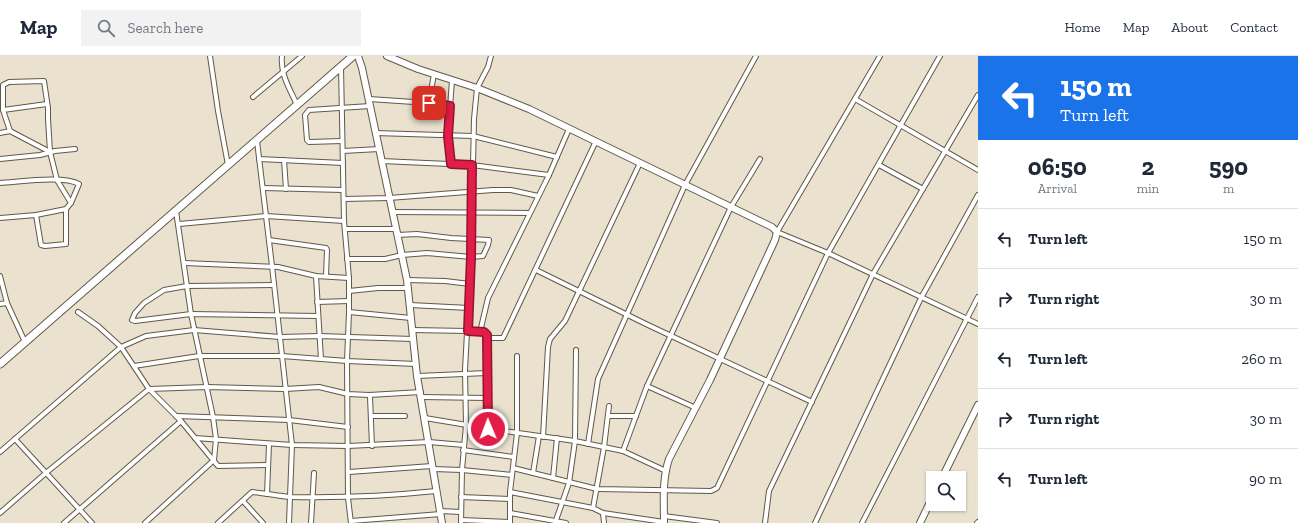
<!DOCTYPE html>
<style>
:root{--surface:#fff;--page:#f2f2f3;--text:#1f2937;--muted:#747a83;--line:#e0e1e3}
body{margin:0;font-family:"Zilla Slab",serif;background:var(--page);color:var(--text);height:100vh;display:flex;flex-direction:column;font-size:15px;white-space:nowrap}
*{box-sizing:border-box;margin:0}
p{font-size:13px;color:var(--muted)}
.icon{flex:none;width:22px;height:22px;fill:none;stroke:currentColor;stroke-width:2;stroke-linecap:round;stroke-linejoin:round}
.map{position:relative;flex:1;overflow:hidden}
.sheet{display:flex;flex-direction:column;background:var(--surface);width:320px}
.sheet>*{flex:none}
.hud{background:#1a73e8;color:#fff;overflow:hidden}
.tools{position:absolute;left:926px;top:415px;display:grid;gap:8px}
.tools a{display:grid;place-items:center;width:40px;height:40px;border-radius:0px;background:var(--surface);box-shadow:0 1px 3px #0004;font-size:20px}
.pin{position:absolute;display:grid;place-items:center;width:34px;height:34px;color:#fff;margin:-17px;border-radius:8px;box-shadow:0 2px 6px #0006}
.me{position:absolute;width:44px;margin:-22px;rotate:359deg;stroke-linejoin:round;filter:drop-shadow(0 0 3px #0008)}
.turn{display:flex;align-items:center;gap:14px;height:84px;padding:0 16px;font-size:18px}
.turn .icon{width:52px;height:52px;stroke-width:2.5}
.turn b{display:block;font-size:28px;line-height:34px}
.eta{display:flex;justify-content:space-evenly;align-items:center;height:68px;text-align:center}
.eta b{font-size:24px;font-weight:800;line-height:28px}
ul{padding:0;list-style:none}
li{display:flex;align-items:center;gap:12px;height:60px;padding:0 16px;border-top:1px solid var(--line)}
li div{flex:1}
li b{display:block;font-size:15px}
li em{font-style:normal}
header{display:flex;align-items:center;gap:24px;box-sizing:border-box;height:56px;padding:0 20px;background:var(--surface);border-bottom:1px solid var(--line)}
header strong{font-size:19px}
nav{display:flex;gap:22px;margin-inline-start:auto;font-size:14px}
.search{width:280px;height:36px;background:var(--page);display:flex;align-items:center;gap:10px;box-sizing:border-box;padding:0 14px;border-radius:0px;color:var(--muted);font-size:15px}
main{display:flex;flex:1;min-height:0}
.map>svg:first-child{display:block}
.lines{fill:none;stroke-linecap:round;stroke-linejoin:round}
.street-casing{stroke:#605949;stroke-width:6}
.secondary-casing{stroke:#605949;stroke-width:8}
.primary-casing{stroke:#605949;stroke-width:9}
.street{stroke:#fff;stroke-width:4}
.secondary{stroke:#fff;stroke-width:6}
.primary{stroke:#fff;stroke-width:7}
.route-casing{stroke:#92132f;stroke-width:10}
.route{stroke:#e11d48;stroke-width:7}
</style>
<header>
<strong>Map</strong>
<div class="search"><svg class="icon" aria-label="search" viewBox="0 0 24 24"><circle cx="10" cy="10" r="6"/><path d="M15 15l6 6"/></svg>Search here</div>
<nav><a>Home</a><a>Map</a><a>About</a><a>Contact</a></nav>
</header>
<main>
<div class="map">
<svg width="978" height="467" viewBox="0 0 978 467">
<rect width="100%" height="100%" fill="#eae1cf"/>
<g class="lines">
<defs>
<g id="street">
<path d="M210 0 218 55 228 109"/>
<path d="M282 0C280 18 290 33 297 49"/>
<path d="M880 0 777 176 828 197 978 268"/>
<path d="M341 11 344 165 349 222V256L347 305 348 442 351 467"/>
<path d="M253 41 302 0"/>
<path d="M369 43 429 47 450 50"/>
<path d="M855 43 978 114"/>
<path d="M429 47 434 18"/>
<path d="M3 54 47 48"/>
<path d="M10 75 3 54V29L9 26 44 25 48 52V63L50 96 57 124 71 147"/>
<path d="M0 77 10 75 50 96"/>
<path d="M375 77 473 80 557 101"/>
<path d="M257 85 272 210 292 389 289 467"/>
<path d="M342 85 309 86 307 84 305 59 309 54 370 50"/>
<path d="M343 95 379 93"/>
<path d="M0 103 40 99 55 95 75 93"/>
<path d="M259 103 343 107"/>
<path d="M284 104 286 133"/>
<path d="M381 105 472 109 549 119"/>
<path d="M451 108 448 80 452 24"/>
<path d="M879 109 923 133"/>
<path d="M0 127C19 126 64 119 79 128L71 147 66 153V188L45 190 41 189 36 159"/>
<path d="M263 132 343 134"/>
<path d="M344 143 389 142 493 134H511L538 140"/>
<path d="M393 156 529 157"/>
<path d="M0 162 36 159 66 153"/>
<path d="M179 168 266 160 344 165"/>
<path d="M345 173H396"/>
<path d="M269 184 326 192 327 194 326 220"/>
<path d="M347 203H385L402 199 427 197 471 201 483 200 488 189 489 184 451 182 417 178 397 179"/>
<path d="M184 207 278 211 316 220 349 222"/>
<path d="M536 214 648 269 812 346"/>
<path d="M0 220 7 247 25 286"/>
<path d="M316 220 321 303"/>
<path d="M407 224 445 225 470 228"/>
<path d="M274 229 187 230 164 234 144 247 135 257 132 264 135 265 191 258 318 260"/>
<path d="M349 235 378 232H408"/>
<path d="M317 246 349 245"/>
<path d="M0 248 7 247"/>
<path d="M410 249 469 252"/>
<path d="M78 256 98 270 121 291 149 333 181 365 218 410 268 409"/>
<path d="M349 256 411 262"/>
<path d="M412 274 468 275 486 277 488 373"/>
<path d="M480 276 488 242 549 119 569 73"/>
<path d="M487 282H503L596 85"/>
<path d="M134 310 199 300H282L347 305 416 308"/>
<path d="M417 320 487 317"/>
<path d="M647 330 696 352"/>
<path d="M369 339 370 341 372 390"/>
<path d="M422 341 487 342"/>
<path d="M176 360 289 364 348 371"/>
<path d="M371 360H405"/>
<path d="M608 360H636"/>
<path d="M425 362 491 373 575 385 623 395 666 415"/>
<path d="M543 381 548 291 550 283 565 265 640 107"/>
<path d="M195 382 292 389 348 390 429 386 464 389"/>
<path d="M15 383 92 467"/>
<path d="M588 388 598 323 685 129 756 0"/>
<path d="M463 394 514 401"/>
<path d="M623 395 647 330 731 151 760 103"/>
<path d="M0 396 121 291 146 280 194 274 280 281 319 280 413 283"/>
<path d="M513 412 597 433 711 435 717 432 828 197 940 0"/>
<path d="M433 413 462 414 512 419"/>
<path d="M349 416 432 410"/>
<path d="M533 417 539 380"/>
<path d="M553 422 557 382"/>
<path d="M510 436 593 452 603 457 664 466"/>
<path d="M267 438 269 388"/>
<path d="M461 441 510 443"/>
<path d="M243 445 263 467"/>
<path d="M593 452 604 391 609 350"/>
<path d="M440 455 461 456"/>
<path d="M0 457 47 416 149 333 207 331 285 333 319 331 348 338 369 339 421 336"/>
<path d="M510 457 566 467"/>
<path d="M603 457 604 467"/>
<path d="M664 460 717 467"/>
<path d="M461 464 510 466"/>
<path d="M351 465 441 458"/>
<path d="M64 467 181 365"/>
<path d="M145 467 214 404 216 383 213 361 191 258 176 155"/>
<path d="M218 467 252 436C265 437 278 440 291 441 340 442 388 440 436 435"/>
<path d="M311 467 314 417"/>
<path d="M461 467 462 414 466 369 465 314 471 201 474 63 477 32 488 11 491 0"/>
<path d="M510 467V436L517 377V300"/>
<path d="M555 467 569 427 575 385 576 294"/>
<path d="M765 467 769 435 873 218 978 39"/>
<path d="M815 467 921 242 978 139"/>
<path d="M862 467 978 241"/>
<path d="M977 467 978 466"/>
</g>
<g id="secondary">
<path d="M358 0 362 12 407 224 417 320 442 467"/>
<path d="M387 0 418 13 477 32 529 53 772 171 777 176 775 184 710 324 669 403C662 424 664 445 664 467"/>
<path d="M942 422 978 349"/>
<path d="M920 467 933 440"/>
</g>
<path id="primary" d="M0 308 353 0"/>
</defs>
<use href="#street" class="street-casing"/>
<use href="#secondary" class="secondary-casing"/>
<use href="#primary" class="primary-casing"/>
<use href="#street" class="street"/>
<use href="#secondary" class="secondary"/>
<use href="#primary" class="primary"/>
</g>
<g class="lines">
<defs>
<path id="route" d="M429 47 450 50 448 80 451 108 472 109 471 201 468 275 484 276 487 279 488 373"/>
</defs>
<use href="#route" class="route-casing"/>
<use href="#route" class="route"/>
</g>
</svg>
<div class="tools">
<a><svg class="icon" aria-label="search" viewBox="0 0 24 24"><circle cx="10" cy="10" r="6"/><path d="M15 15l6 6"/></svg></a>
</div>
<div class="pin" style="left:429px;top:47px;background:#d93025"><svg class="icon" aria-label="arrive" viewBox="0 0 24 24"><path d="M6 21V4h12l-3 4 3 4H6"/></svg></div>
<svg class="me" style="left:488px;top:373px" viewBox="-20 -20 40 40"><circle r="17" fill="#e11d48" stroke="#fff" stroke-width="3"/><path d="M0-11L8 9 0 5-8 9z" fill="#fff"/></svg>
</div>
<section class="sheet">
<div class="hud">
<div class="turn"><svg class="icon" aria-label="left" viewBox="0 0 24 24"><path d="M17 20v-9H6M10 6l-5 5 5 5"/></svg><div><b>150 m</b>Turn left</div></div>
</div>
<div class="eta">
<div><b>06:50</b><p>Arrival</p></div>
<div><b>2</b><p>min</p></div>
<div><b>590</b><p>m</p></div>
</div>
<ul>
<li><svg class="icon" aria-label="left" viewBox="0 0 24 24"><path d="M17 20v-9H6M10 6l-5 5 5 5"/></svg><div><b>Turn left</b></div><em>150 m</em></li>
<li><svg class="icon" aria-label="right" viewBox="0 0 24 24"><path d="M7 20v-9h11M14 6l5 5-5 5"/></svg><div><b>Turn right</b></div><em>30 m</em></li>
<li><svg class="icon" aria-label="left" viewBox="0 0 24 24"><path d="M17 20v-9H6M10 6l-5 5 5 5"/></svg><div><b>Turn left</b></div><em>260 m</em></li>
<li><svg class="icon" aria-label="right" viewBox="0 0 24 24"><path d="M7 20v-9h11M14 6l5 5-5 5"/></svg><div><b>Turn right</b></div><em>30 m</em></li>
<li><svg class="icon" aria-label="left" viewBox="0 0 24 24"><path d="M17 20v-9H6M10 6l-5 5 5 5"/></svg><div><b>Turn left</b></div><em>90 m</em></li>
</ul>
</section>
</main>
